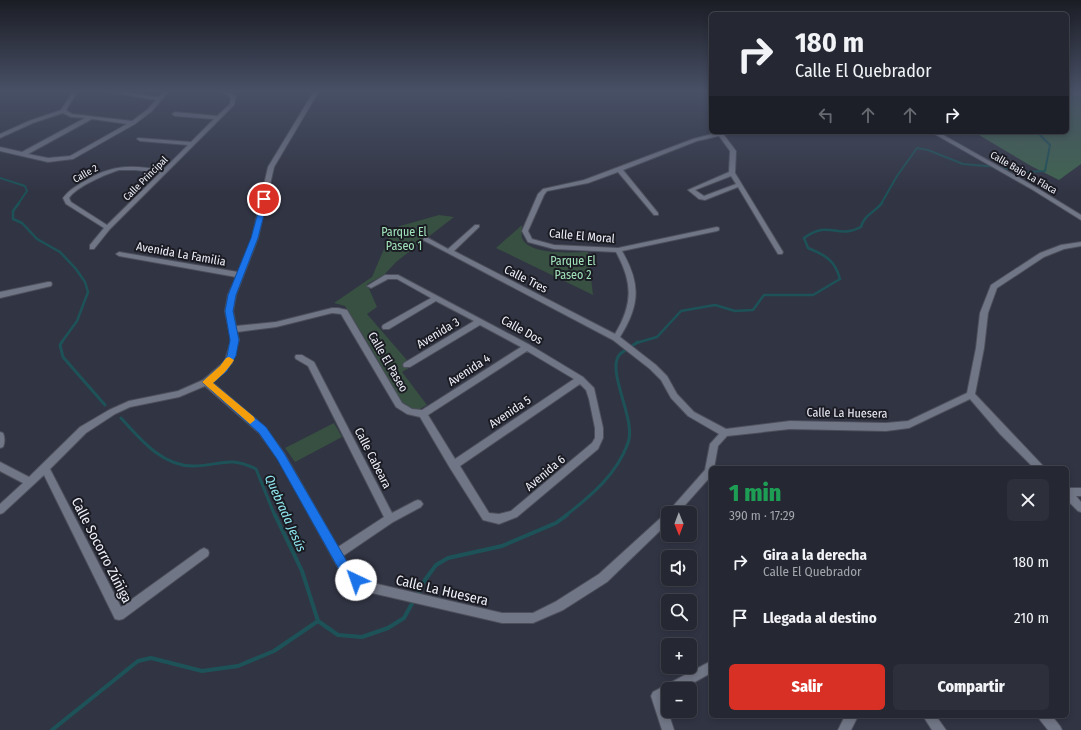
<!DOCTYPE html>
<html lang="es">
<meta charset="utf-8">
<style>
:root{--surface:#252732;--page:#2d2f3a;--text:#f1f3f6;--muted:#a3a5ac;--line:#42444d;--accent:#d93025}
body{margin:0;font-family:"Fira Sans Condensed",sans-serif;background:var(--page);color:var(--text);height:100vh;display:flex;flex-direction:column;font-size:15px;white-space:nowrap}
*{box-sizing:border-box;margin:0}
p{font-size:13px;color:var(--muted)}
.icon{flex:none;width:22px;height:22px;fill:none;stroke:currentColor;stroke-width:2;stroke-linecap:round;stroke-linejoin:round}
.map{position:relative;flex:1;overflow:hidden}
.drawer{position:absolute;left:709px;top:466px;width:360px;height:252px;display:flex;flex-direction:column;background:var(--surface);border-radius:6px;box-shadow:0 2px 6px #0003,0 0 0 1px var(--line)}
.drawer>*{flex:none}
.guide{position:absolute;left:709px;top:12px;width:360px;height:122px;border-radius:6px;box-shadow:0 2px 6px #0003,0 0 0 1px var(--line);background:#252732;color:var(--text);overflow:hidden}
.needle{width:26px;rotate:179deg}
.tools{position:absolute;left:661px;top:506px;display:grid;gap:8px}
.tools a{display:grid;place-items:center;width:36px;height:36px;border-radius:6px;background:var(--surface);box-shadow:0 2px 6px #0003,0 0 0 1px var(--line);font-size:20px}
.pin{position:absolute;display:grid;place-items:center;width:34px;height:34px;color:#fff;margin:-17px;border:2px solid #fff;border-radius:50%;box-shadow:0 1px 4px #0007}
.me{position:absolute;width:44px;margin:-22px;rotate:318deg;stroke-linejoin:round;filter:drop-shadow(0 0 3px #0008)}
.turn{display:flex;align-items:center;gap:14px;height:84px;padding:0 20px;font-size:18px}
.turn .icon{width:52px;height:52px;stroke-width:2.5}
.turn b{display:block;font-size:28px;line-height:34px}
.lanes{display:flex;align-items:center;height:38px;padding:0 20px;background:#0003;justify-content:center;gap:20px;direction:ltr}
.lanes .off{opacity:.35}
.round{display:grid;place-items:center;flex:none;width:42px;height:42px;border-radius:6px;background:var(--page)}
.head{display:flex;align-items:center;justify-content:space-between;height:68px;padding:0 20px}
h1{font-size:24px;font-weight:800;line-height:30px;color:#1e9e55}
.cta{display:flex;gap:8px;margin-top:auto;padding:8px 20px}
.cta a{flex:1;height:46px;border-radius:6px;background:var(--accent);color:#fff;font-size:16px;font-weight:800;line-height:46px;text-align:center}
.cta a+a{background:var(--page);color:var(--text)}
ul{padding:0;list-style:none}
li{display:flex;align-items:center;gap:12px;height:56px;padding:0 20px}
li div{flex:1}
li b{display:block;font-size:15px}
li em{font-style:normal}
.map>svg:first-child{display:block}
.green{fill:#375041}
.forest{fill:#40664f}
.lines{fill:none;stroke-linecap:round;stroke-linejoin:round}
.stream-far3{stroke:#1d5358;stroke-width:2}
.stream-far2{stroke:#1d5358;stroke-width:2.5}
.stream-far1{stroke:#1d5358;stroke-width:3}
.stream{stroke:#1d5358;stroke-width:4}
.street-casing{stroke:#4c4f5b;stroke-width:2}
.street{fill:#717686;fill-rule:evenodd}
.route{fill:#1a73e8;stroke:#114b97}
.slow{fill:#f59e0b}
.labels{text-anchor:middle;stroke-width:4;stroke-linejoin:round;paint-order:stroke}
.far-street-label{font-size:10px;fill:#edeff9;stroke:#1b1c23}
.park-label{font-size:12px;fill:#a1e2ba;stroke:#1b1c23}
.street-label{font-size:12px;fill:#edeff9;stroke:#1b1c23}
.water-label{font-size:13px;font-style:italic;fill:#91eaf3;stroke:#1b1c23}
.near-street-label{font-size:14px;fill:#edeff9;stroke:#1b1c23}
</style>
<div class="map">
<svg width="1081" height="730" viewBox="0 0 1081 730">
<rect width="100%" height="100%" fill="#313443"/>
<g class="green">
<path d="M439 215 454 217 396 262 384 275 367 284 377 307 367 314 412 366 402 372 427 405 420 409H412L401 402 371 348 345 306 334 303 372 277 393 228Z"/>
<path d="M522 225C522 229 521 235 522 238 530 256 571 252 588 252L593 295 496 248Z"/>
<path d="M334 423 342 437 295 462 285 448Z"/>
</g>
<path class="forest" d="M1067 91H1081V164L1059 180 1031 166 974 132H1067Z"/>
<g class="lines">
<g class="stream-far3">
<path d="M0 178 25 186 27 191 18 204"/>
<path d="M881 204 897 176 917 148 928 150 963 164 998 167 1027 172 1045 171 1050 145 1037 132"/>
</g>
<g class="stream-far2">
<path d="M19 203 13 211V219L22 223 37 239 60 252 76 269 85 282 88 292 77 321 61 343"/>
<path d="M636 343 657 337 681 311 715 305 735 311 753 310 764 295H813L840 279C835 260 825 255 808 248L804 238C830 219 836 240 861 227 864 215 875 212 882 203"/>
</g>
<g class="stream-far1">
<path d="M62 342 60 345 63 357 105 405"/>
<path d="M121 418C140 439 162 466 193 466 221 466 227 455 256 469L275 516"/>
<path d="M565 516C591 496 617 474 628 443 637 420 605 370 620 354 625 350 632 346 638 342"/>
</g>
<g class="stream">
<path d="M275 515 302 571 318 621"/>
<path d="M318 621 338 635 362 637 388 628 404 618 425 580 436 565 448 558 502 546 556 523 567 515"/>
<path d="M52 730 138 661 151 658 202 671 238 666 274 651 318 621"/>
</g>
<defs>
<g id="street">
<path d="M73 91H78L66 110 72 114 132 121 148 109 156 100 102 91H116L159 97 164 91H169L152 111 135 124 73 159 48 162 0 151V147L22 152 85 118 71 117 63 113 33 123 0 138V134L29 121 61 110ZM92 119 127 124 70 156 48 158 28 154Z"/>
<path d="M220 91H226L236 96 234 105 110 229 94 249H90V245L104 228 66 204 63 198C69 190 76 186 85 181 113 164 131 165 163 170L188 145 140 141 137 139 138 138 191 142 214 119 175 116 172 114 175 112 217 116 230 104 231 98ZM119 170H136L160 173 107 225 71 202 69 198C76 187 106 174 119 170Z"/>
<path d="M314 91H319L274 167 258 238 236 295 233 311 236 326 276 322 332 308H338L347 310 402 403 412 409 422 410 521 347 480 325 410 367H404L403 365 404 363 474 321 436 301 389 329H383L382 327 383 325 431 298 397 279H388L371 288 367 286 385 275H398L530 345 583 377 594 388 603 428V438L598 449 517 517 499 524 483 520 450 468 420 417 407 414 396 407 341 314 332 313 276 327 237 332 239 340 232 363 212 382 265 427 284 453 338 547 384 517 308 366 296 359 295 357 296 355H302L314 362 392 513 415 501 418 500 421 501 423 504 421 507 393 522 343 556C351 569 359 576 373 583L502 613H533L555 602 599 574 665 514 667 513 705 470 710 444 719 434 688 416 671 398 661 380 650 369 613 340 423 240 424 238H428L448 249 475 225H479V227L454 251 615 334C633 304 633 283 616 252L554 249 528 242 522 231 538 194 543 189 584 180 693 139 720 132H734L724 135 736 151 735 173 783 252 782 254H778L738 187 705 200 699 199 688 190 729 172 730 151 719 136 697 141 623 170 658 213V215H654L618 172 588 183 547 191 544 195 528 231 532 239 554 245 618 248 717 227 719 228V230L717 231 622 251C641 284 640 305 620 337L656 365 667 376 677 394 694 412 726 429 790 421 886 423 908 421 967 393 976 348 980 313 991 285 1040 253 1061 245 1081 242V246L1064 249 1044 257 997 288 988 313 984 348 975 394 1045 468H1034L1000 434 970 399 909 428 886 431 790 429 727 436 718 446 714 468H711V476L678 513H668V523L607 582 563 610 533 623H502L372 593 352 584 341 573 278 459 259 433 205 386 179 397 130 407 115 414 86 433 50 469 121 607 200 550 204 548 208 550 209 553 208 556 123 619 119 620 115 619 44 475 3 513 0 514V504L23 483 0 471V462L29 477 80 427 109 410 129 401 178 391 203 380 225 361 231 340 225 311 228 295 236 277 119 256 116 254 119 252 238 272 252 238 268 167ZM731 176 736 184 704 196 695 190ZM527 351 574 379 455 459 428 415ZM580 384 586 390 589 399 595 428V438L592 443 511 511 499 514 489 513 460 466Z"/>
<path d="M931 132H938L1037 188 1081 215V220L1033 190Z"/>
<path d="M48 282H51L52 284 51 286 0 298V292Z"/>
<path d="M0 432 3 433C5 437 5 443 3 447L0 448Z"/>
<path d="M1067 488H1081V496H1076L1081 502V512L1078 511 1067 500Z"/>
<path d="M711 661V673L682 689H668V697L664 699 674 730H662L651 696 653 692Z"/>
<path d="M845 716H858L851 730H838Z"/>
<path d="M923 716H936L946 730H932Z"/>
<path d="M1038 716H1052L1060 726 1062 730H1048L1040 720Z"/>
</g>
</defs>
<use href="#street" class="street-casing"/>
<use href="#street" class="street"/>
</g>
<linearGradient id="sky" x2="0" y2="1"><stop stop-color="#1b1d25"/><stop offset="0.47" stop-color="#485066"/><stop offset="1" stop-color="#485066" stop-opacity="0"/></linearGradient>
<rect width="1081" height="193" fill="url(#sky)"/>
<path class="route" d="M262 198 268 199 258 238 236 295 233 311 239 340 236 356 227 371 213 383 266 427 284 453 349 565 360 576 362 580 360 584 356 586 341 573 277 459 259 433 202 382 220 366 227 356 230 340 225 311 228 295 251 238Z"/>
<path class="slow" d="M229 357 234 360C228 370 221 376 213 383L254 417 255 420 250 424 202 382 220 366 226 358Z"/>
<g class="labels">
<g class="far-street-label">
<text transform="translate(1024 172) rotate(30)" y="4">Calle Bajo La Flaca</text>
<text transform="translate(85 173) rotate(-29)" y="4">Calle 2</text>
<text transform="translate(145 178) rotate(-45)" y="4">Calle Principal</text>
</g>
<g class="park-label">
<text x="404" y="236">Parque El<tspan x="404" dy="14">Paseo 1</tspan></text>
<text x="573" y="265">Parque El<tspan x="573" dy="14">Paseo 2</tspan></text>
</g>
<g class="street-label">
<text transform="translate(582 236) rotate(5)" y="4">Calle El Moral</text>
<text transform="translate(181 254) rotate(10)" y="4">Avenida La Familia</text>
<text transform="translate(526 279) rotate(27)" y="4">Calle Tres</text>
<text transform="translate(522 330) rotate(29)" y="4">Calle Dos</text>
<text transform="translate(438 333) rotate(-31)" y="4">Avenida 3</text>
<text transform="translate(388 362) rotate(60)" y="4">Calle El Paseo</text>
<text transform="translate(469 370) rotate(-33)" y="4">Avenida 4</text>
<text transform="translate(510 412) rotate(-34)" y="4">Avenida 5</text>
<text transform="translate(847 413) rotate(1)" y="4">Calle La Huesera</text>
<text transform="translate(373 458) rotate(63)" y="4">Calle Cabeara</text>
<text transform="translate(545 473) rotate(-40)" y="4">Avenida 6</text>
</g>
<g class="water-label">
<text transform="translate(286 513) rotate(66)" y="5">Quebrada Jesús</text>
</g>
<g class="near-street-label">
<text transform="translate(102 550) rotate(63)" y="5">Calle Socorro Zúñiga</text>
<text transform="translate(442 590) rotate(13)" y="5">Calle La Huesera</text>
</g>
</g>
</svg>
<div class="tools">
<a><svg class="needle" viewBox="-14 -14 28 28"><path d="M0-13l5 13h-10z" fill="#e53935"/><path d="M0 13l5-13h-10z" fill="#a3a5ac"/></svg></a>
<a><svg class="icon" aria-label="sound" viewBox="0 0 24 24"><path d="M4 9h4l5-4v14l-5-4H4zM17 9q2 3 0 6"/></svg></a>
<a><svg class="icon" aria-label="search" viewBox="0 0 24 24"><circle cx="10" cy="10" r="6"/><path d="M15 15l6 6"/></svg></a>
<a>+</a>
<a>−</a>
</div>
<div class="pin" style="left:264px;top:199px;background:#d93025"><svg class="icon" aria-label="arrive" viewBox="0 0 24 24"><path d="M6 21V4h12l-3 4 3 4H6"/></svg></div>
<svg class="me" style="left:356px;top:580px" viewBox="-20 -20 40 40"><circle r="19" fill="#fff"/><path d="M0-13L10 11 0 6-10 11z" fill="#1a73e8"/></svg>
<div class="guide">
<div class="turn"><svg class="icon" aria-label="right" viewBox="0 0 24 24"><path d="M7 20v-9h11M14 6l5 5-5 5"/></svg><div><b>180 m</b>Calle El Quebrador</div></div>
<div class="lanes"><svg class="icon off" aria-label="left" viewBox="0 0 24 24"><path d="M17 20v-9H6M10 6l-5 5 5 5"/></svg><svg class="icon off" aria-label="ahead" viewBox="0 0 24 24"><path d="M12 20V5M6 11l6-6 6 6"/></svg><svg class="icon off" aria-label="ahead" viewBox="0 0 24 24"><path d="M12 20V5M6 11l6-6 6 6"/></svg><svg class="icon" aria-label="right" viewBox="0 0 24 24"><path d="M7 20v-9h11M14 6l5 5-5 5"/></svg></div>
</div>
<section class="drawer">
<div class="head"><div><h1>1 min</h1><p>390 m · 17:29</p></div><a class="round"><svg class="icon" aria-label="close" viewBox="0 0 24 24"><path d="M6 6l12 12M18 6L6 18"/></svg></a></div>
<ul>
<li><svg class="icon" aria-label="right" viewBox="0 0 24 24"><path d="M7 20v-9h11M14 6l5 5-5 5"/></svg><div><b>Gira a la derecha</b><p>Calle El Quebrador</p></div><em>180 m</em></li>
<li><svg class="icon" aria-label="arrive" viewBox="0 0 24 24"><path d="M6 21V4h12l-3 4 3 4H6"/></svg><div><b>Llegada al destino</b></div><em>210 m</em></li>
</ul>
<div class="cta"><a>Salir</a><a>Compartir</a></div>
</section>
</div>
